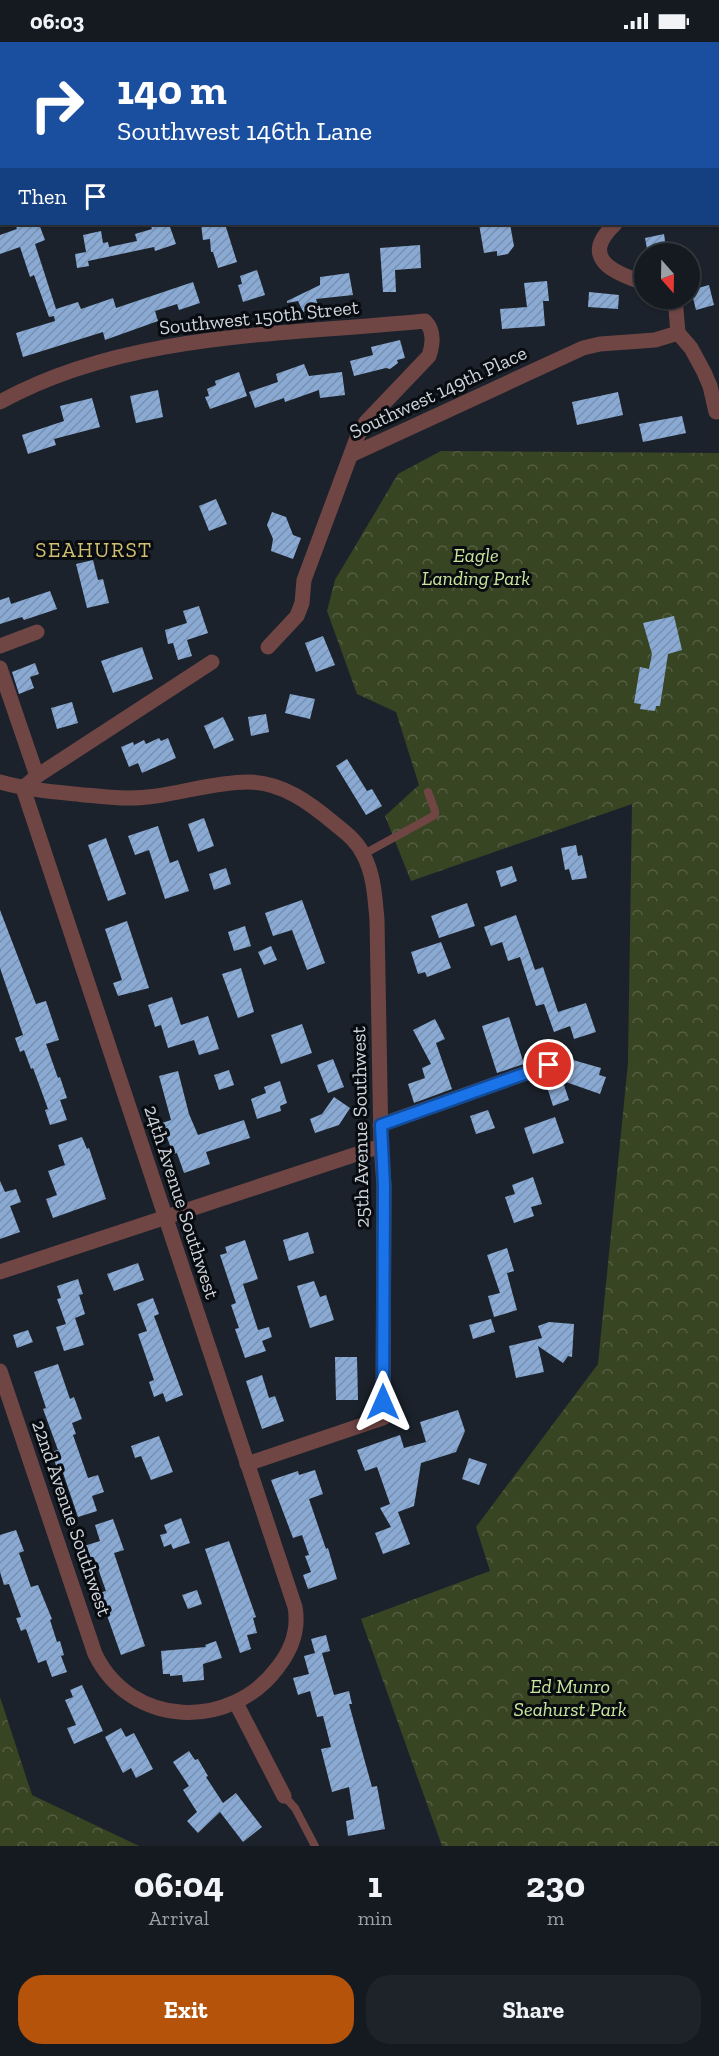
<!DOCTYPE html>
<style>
:root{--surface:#141a20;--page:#1d2329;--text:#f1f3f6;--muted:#9da1a5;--line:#33383e;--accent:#b45309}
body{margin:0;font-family:"Zilla Slab",serif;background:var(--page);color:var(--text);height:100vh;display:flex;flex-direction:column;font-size:22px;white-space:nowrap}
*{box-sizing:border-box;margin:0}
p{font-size:20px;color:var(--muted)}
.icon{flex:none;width:33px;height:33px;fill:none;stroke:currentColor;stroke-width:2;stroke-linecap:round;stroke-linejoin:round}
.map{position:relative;height:1804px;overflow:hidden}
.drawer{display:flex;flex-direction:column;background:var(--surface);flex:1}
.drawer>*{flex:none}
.top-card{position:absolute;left:0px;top:0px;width:720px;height:183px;box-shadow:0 2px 4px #0004,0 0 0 2px var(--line);background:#1a4fa0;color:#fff;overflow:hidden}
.needle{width:39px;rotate:160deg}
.buttons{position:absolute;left:634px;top:201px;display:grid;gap:12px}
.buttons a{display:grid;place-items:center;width:66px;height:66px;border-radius:50%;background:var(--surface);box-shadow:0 2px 4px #0004,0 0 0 2px var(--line);font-size:30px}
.pin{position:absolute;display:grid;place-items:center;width:51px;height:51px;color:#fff;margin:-26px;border:3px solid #fff;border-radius:50%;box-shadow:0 2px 6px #0007}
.me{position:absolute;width:66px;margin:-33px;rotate:0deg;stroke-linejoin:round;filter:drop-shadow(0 0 4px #0008)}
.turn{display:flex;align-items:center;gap:21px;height:126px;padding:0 18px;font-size:27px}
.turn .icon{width:78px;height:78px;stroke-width:2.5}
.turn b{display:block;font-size:42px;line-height:51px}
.then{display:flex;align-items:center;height:57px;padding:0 18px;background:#0003;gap:12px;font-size:22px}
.eta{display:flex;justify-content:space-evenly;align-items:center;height:102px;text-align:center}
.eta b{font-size:36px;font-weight:700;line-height:42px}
.action{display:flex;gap:12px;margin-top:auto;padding:12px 18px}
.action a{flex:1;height:69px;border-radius:24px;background:var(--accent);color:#fff;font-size:24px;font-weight:700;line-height:69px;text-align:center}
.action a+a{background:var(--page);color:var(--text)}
.status{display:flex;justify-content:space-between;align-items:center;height:42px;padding:0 30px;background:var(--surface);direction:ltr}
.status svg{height:16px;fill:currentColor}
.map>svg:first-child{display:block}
.forest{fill:url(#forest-crowns)}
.building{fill:url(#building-hatch)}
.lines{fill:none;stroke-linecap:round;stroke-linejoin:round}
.lane{stroke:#704645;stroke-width:8}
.street{stroke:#704645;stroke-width:15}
.route-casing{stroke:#114b97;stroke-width:15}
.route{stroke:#1a73e8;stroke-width:10}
.labels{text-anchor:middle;stroke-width:6;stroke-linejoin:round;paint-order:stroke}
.street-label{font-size:20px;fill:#cfd4da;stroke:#080b0f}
.park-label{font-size:20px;font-style:italic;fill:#c9e79d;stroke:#080b0f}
.neighbourhood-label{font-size:21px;letter-spacing:1.5px;fill:#d3bf72;stroke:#080b0f}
</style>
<div class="status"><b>06:03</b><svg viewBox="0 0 49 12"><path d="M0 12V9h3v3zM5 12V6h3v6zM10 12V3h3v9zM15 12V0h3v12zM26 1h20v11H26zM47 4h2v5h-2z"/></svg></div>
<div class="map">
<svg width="719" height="1804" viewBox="0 0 719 1804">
<defs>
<pattern id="forest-crowns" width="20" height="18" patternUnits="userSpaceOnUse" patternTransform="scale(1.5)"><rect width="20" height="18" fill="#384523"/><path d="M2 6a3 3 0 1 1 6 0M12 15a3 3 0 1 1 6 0" fill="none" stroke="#545f42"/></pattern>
<pattern id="building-hatch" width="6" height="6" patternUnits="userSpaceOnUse" patternTransform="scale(1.5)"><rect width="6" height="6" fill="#8aaad4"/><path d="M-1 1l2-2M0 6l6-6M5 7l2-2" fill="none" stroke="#7790af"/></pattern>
</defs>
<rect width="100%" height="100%" fill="#1b222b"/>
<g class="forest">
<path d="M441 409 719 411V1804H442L361 1577 490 1529 476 1485 598 1322 628 1021 632 762 411 839 385 774 419 743 396 670 357 652 327 569 335 538 398 432Z"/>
<path d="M0 1655 32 1753 139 1804H0Z"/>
</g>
<g class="building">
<path d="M15 182H39L45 198 35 202 56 267 78 260 81 267 113 256 116 266 193 240 200 261 179 268 177 262 155 269 158 279 105 298 103 290 23 315 16 291 55 279 54 274 49 275 34 233 30 235 20 205 0 212V193L17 187Z"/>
<path d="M150 182H169L176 202 155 209 154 205 88 219 89 224 77 226 75 212 86 210 87 215 83 193 101 189 103 201 108 200 109 205 137 199 135 192 152 187Z"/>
<path d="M201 182H225L237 220 218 226 213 210H211L210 197 203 198Z"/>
<path d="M479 182H510L514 204 508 212 497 214V209L484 211Z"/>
<path d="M664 192 667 212H648L645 196Z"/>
<path d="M420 203 421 226 395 228 396 250H383L380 206Z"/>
<path d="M257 228 265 253 243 260 238 243 242 242 240 234Z"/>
<path d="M349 231 353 253 316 257 318 263 303 270 298 259 287 261V259L320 243V235Z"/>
<path d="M547 239 549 259H543L545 284 502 287 500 267 527 265 524 241Z"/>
<path d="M709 243 714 263 696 268 691 248Z"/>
<path d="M589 250 619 253 618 267 588 265Z"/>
<path d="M400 298 405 316 397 318 398 321 390 327 386 326 354 334 350 319 373 313 371 305Z"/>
<path d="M304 322 309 334 342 330 345 353 320 356 319 348 285 360 284 356 255 366 249 350 278 340 276 332Z"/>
<path d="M239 330 247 354 210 367 205 355 209 354 207 347 216 343 215 339Z"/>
<path d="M158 348 163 375 136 381 130 354Z"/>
<path d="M618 350 623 373 577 383 572 360Z"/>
<path d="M92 356 100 385 54 397 56 403 28 412 22 393 64 379 60 364Z"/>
<path d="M682 374 686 391 643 400 639 382Z"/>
<path d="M216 457 227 482 209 489 199 464Z"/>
<path d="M272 470 286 475 293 493 301 496 293 517 271 509 273 497 267 483Z"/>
<path d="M93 518 98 538 103 537 109 561 87 566 76 522Z"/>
<path d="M50 549 57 567 24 578 22 575 0 582V558L9 555 11 562Z"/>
<path d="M199 564 208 591 187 598 192 614 178 618 173 601 168 602 165 588 187 581 183 569Z"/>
<path d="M674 574 682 608 668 612 660 664H656L655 669 640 667 641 662 634 661 640 625 649 627 652 612 643 581Z"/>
<path d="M323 594 335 623 316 630 305 601Z"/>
<path d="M142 605 153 637 113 651 101 619Z"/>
<path d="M35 621 39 632 30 635 34 646 19 652 12 630Z"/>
<path d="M290 652 315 657 310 677 285 671Z"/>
<path d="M72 660 78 681 57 687 51 666Z"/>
<path d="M266 672 269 690 251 694 248 675Z"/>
<path d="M223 675 234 698 214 707 204 684Z"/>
<path d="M159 696 161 699 168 696 176 716 142 731 138 721 129 725 121 705 133 700 134 703 144 698 146 702Z"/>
<path d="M347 717 367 749 372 747 382 764 366 773 336 724Z"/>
<path d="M204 776 214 804 198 810 188 782Z"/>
<path d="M158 784 170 821 178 818 189 849 165 857 149 808 135 813 128 794Z"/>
<path d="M106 796 126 852 108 859 88 803Z"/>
<path d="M576 803 578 814 582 813 587 836 572 838 569 827 565 828 561 806Z"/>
<path d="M512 824 517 839 501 845 496 829Z"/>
<path d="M226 826 231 842 214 848 209 832Z"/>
<path d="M302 858 325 921 307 928 292 888 273 894 265 871Z"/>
<path d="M467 861 475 884 439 896 431 874Z"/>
<path d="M0 868 36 962 46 959 59 998 46 1002 58 1036 60 1035 67 1056 60 1058 67 1078 50 1083 45 1068 48 1067 33 1026 31 1027 24 1008 20 1010 15 996 23 993 0 926Z"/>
<path d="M516 873 535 928 543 925 558 970 586 961 596 990 574 997 570 984 554 990 544 962 536 964 520 915 508 919 502 900 491 904 484 885Z"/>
<path d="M127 879 149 946 118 954 113 941 122 938 105 887Z"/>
<path d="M245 884 251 904 234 909 228 890Z"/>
<path d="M441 900 451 926 427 935 425 930 418 932 411 910Z"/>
<path d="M271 904 277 918 264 923 258 910Z"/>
<path d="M241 926 254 970 238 976 222 932Z"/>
<path d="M172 955 181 983 208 974 219 1007 199 1013 194 998 168 1006 161 983 155 985 148 963Z"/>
<path d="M509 975 524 1022 497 1031 482 984Z"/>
<path d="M435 977 445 997 436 1001 452 1047 414 1061 408 1042 425 1036 422 1026 431 1022 413 988Z"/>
<path d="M302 982 312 1011 281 1022 271 993Z"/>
<path d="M333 1017 344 1045 328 1051 317 1023Z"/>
<path d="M573 1018 601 1026 599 1033 606 1035 600 1052 563 1039 568 1022 571 1023Z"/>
<path d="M229 1028 234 1043 219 1048 214 1033Z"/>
<path d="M178 1029 189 1072 198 1093 244 1078 250 1096 206 1110 210 1122 184 1131 177 1111 173 1112 162 1081 171 1078 159 1034Z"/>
<path d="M280 1039 287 1061 280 1064 281 1069 257 1077 251 1057 266 1051 264 1045Z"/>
<path d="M564 1043 569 1058 553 1064 548 1048Z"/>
<path d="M334 1055 350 1066 339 1083 315 1091 310 1077 322 1072Z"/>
<path d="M488 1068 495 1086 476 1092 470 1074Z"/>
<path d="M555 1075 564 1101 533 1112 524 1086Z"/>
<path d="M82 1095 87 1107 89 1106 106 1157 53 1176 46 1157 57 1153 48 1129 65 1123 58 1103Z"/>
<path d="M533 1135 542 1162 531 1165 534 1174 514 1181 505 1155 515 1152 512 1143Z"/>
<path d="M0 1139 5 1150 16 1147 21 1160 10 1164 20 1190 0 1197Z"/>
<path d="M308 1190 314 1211 289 1219 283 1198Z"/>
<path d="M245 1198 258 1237 243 1242 258 1288 269 1285 272 1295 262 1299 266 1309 245 1316 235 1287 239 1286 231 1263 236 1261 220 1213 227 1211 225 1205Z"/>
<path d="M507 1206 514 1229 507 1231 517 1268 494 1275 488 1254 500 1251 487 1213Z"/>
<path d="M138 1221 144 1238 114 1249 107 1232Z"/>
<path d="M78 1237 83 1252 79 1253 85 1272 75 1276 84 1303 64 1309 56 1285 66 1282 57 1257 61 1256 57 1244Z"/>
<path d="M314 1239 320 1255 326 1253 334 1278 310 1286 297 1244Z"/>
<path d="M153 1256 159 1272 154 1274 183 1353 166 1360 163 1351 154 1355 149 1340 154 1338 138 1292 147 1289 137 1262Z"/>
<path d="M491 1277 495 1290 473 1297 469 1283Z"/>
<path d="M549 1280 574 1282 572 1315 568 1314 563 1321 538 1304 544 1330 516 1336 509 1304 542 1296 538 1284Z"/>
<path d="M28 1288 33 1300 17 1306 13 1293Z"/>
<path d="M335 1315H357L358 1358H336Z"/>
<path d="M58 1322 70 1357 74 1355 82 1377 72 1381 76 1392 73 1393 88 1436 98 1433 104 1450 92 1454 97 1469 78 1475 61 1425 57 1426 51 1410 58 1408 43 1367 46 1366 34 1330Z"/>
<path d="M262 1333 269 1356 275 1354 284 1379 262 1387 246 1339Z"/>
<path d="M458 1368 465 1389 456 1410 421 1421 414 1464 398 1470 410 1502 383 1512 375 1491 391 1485 380 1466 390 1462 377 1425 365 1429 357 1408 400 1393 404 1406 426 1400 420 1380Z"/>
<path d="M159 1394 173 1430 151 1438 141 1414 135 1416 131 1404Z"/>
<path d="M469 1416 487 1422 479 1443 462 1437Z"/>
<path d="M315 1428 323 1452 309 1457 326 1507 328 1506 337 1537 308 1547 303 1533 311 1530 305 1514 309 1513 302 1493 293 1496 271 1438 298 1429 299 1433Z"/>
<path d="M181 1476 190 1501 173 1507 171 1502 164 1505 160 1493 167 1491 164 1483Z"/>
<path d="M113 1477 124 1508 114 1511 145 1604 121 1613 99 1551 106 1549 95 1518 89 1520 84 1504 100 1499 95 1483Z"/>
<path d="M16 1488 24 1509 19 1511 31 1545 38 1543 52 1577 50 1578 57 1600 60 1599 64 1613 61 1614 67 1630 52 1635 46 1618 38 1621 26 1587 21 1589 16 1576 21 1575 9 1542 4 1543 0 1530V1493Z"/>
<path d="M229 1499 256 1575 253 1576 257 1591 247 1593 251 1607 240 1611 205 1507Z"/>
<path d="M197 1548 202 1562 188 1567 182 1553Z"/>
<path d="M326 1593 330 1609 322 1611 334 1653 349 1649 352 1662H349L372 1745 377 1744 385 1787 348 1794 346 1779 354 1777 349 1745 332 1750 321 1707 331 1705 323 1674 317 1675 310 1649 298 1653 293 1636 309 1632 304 1614 315 1611 311 1597Z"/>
<path d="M216 1599 222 1616 203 1622 204 1638 183 1640 182 1633 170 1634V1632H163L161 1609 206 1605 205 1603Z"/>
<path d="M82 1643 103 1689 74 1702 67 1686 76 1683 65 1658 73 1655 70 1648Z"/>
<path d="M121 1686 126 1695 134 1691 153 1727 136 1736 131 1726 123 1731 105 1695Z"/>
<path d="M189 1709 195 1718 198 1717 208 1734 206 1735 223 1761 236 1751 262 1785 243 1800 220 1770 198 1791 187 1779 197 1770 183 1748 189 1744 173 1720Z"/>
</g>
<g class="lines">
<g class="lane">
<path d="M364 812 435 773V769L428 750"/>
<path d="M284 1754 295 1766 315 1804"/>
</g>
<g class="street">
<path d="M344 2V0"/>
<path d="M0 153 2 152"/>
<path d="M615 182C579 216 613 231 645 241"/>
<path d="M675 256 678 291 691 306 704 330 710 344 716 370"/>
<path d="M0 360C126 290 284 293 425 279 435 289 433 302 429 314L366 380 358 393 304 538 302 561 297 574 268 605"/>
<path d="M351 413 583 306 600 302 655 298 678 291"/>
<path d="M0 604 37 590"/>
<path d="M0 626 37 734"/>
<path d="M0 740C28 748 56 750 85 753 99 754 112 756 126 756 167 757 207 740 248 740 282 740 310 761 335 782 346 791 357 799 363 812 374 832 375 856 377 878L381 1104 384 1143 383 1376 247 1422"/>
<path d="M380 1083 549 1023"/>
<path d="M0 1230 381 1104"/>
<path d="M0 1329 95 1612C131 1686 231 1689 278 1625 292 1607 299 1587 295 1565L23 746 37 734 212 620"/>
<path d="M236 1661 284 1754"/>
</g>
</g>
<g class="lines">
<defs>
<path id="route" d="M383 1360 384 1143 381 1083 549 1023"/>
</defs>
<use href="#route" class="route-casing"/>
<use href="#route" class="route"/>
</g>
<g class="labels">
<g class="street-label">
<text transform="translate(259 275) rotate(-6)" y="7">Southwest 150th Street</text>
<text transform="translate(438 350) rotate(-25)" y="7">Southwest 149th Place</text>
<text transform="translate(360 1085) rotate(-91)" y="7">25th Avenue Southwest</text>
<text transform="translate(182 1160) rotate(72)" y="7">24th Avenue Southwest</text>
<text transform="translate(72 1476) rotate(71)" y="7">22nd Avenue Southwest</text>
</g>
<g class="park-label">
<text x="476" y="520">Eagle<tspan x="476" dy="23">Landing Park</tspan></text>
<text x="570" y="1651">Ed Munro<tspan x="570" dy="23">Seahurst Park</tspan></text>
</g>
<g class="neighbourhood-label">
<text x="94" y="515">SEAHURST</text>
</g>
</g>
</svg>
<div class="buttons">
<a><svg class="needle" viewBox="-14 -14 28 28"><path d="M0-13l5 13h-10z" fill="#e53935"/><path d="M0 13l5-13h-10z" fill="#9da1a5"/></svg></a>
</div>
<div class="pin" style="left:549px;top:1023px;background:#d93025"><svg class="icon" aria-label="arrive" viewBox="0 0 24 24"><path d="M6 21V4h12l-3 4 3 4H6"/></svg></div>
<svg class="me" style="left:383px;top:1360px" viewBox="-20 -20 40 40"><path d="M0-17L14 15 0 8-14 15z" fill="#1a73e8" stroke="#fff" stroke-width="4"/></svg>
<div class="top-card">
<div class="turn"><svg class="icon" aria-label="right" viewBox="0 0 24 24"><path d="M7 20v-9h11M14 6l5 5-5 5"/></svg><div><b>140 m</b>Southwest 146th Lane</div></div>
<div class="then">Then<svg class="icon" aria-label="arrive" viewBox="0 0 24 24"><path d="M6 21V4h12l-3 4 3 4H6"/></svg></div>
</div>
</div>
<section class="drawer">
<div class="eta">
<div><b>06:04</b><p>Arrival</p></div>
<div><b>1</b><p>min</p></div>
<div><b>230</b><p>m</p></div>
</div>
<div class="action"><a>Exit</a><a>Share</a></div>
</section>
